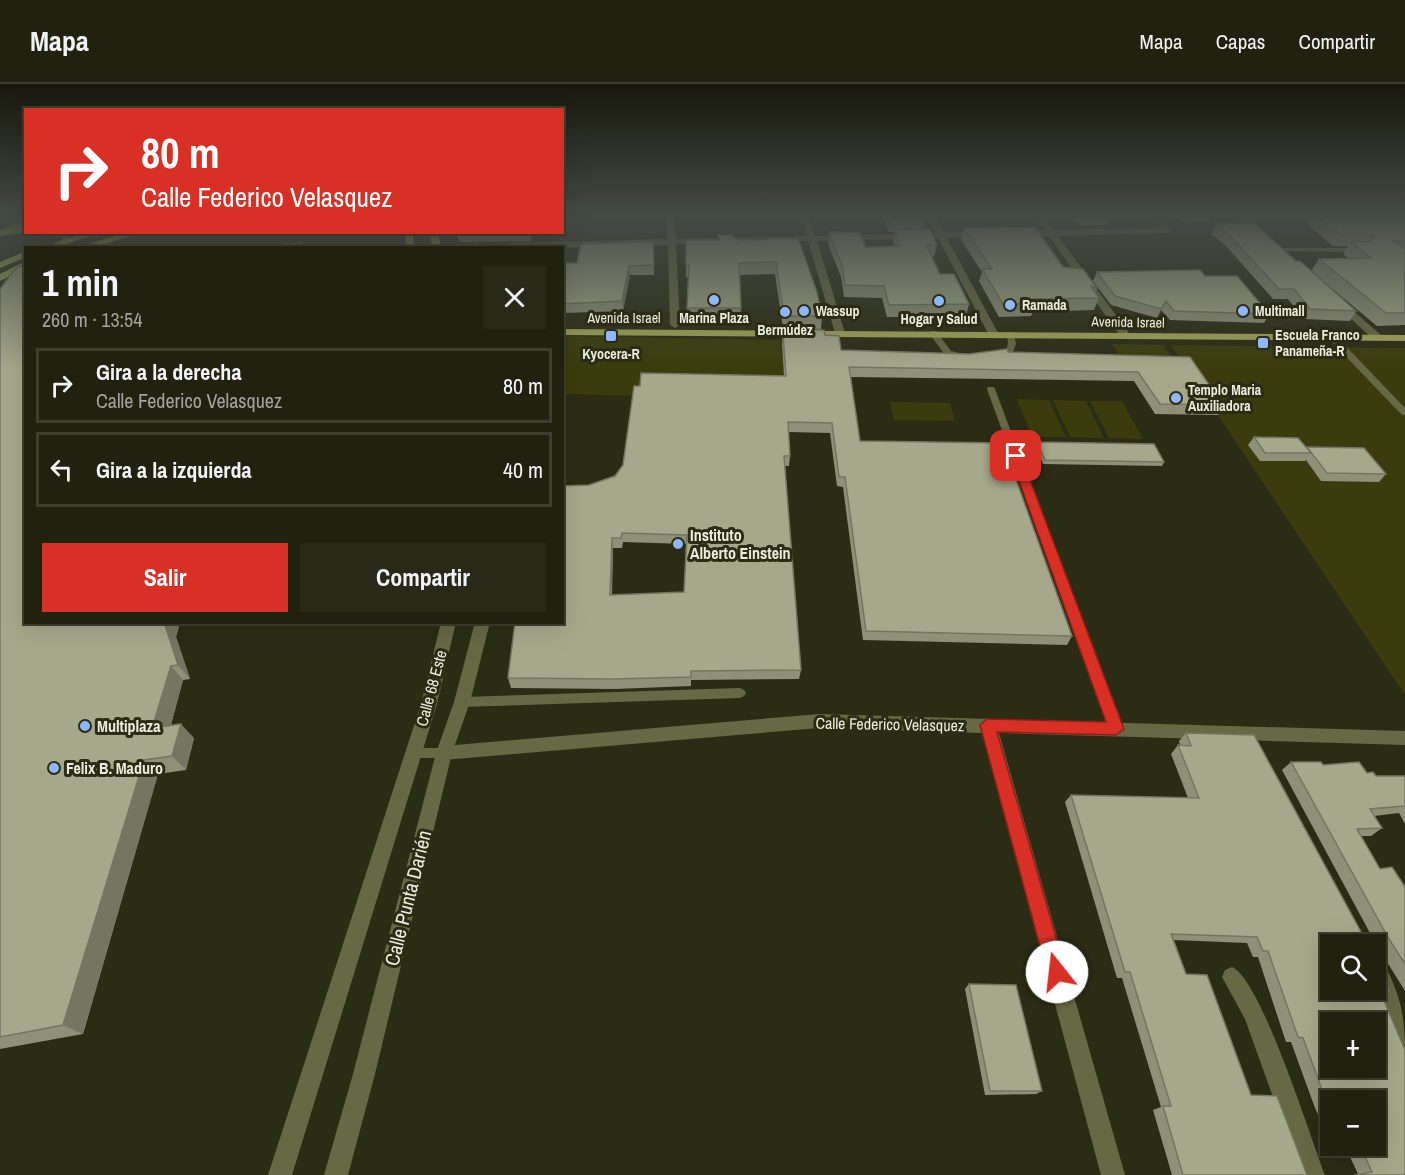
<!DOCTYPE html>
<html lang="es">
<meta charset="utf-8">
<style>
:root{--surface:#20210f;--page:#282918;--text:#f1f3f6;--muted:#a2a39e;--line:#3d3e2f;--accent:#d93025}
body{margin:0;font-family:"Archivo Narrow",sans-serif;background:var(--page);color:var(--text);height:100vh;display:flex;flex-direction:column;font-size:22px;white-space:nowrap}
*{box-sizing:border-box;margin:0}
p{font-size:20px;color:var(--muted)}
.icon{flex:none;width:33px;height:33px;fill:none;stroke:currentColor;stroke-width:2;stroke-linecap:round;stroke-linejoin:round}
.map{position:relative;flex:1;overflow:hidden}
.panel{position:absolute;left:24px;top:162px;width:540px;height:378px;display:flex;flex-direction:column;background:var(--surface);border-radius:0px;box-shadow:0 6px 24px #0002,0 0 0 2px var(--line)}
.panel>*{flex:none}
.hud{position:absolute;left:24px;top:24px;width:540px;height:126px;border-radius:0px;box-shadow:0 6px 24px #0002,0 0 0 2px var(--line);background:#d93025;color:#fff;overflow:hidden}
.fabs{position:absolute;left:1320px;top:850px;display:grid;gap:12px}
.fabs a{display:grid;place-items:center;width:66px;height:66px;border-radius:0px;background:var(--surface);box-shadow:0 6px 24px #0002,0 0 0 2px var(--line);font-size:30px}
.pin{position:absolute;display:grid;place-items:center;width:51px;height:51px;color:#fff;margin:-26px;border-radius:12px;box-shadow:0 3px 9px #0006}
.me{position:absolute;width:66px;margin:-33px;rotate:344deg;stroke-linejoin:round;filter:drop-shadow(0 0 4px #0008)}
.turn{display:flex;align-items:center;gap:21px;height:126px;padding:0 18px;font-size:27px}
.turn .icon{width:78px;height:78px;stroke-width:2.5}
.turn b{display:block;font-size:42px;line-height:51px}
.round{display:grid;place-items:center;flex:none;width:63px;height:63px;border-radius:0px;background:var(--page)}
.head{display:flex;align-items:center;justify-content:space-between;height:102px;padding:0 18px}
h1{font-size:36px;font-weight:700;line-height:45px}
.action{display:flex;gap:12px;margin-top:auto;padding:12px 18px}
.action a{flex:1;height:69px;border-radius:0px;background:var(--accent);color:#fff;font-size:24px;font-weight:700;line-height:69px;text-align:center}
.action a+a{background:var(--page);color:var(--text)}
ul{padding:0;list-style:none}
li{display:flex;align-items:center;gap:18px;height:75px;margin:0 12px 9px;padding:0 6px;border:3px solid var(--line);border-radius:0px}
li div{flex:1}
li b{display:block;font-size:22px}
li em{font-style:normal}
header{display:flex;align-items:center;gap:36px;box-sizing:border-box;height:84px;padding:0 30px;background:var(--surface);border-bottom:2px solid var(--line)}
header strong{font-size:28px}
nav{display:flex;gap:33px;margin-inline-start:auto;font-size:21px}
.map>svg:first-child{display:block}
.green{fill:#3b3c0d}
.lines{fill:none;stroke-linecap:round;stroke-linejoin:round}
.service{fill:#676844;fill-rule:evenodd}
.minor{fill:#676844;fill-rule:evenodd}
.tertiary{fill:#676844;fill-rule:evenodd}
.secondary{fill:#8a8b50;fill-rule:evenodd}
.primary{fill:#a4a658;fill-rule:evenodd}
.wall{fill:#8f9078;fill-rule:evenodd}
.shaded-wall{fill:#747661}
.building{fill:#a6a88b;stroke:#747661;stroke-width:1.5;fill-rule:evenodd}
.route{fill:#d93025;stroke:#8d1f18;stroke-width:1.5}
.poi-dot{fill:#8eb8fd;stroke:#2b2c14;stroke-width:2}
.labels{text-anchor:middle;stroke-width:6;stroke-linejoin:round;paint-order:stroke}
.far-poi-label{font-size:14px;font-weight:bold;fill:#ebecdd;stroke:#2b2c14;text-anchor:start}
.far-street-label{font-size:14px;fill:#ebecdd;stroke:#2b2c14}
.poi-label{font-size:16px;font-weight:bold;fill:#ebecdd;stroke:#2b2c14;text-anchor:start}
.street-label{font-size:16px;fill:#ebecdd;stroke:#2b2c14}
.near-street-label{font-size:20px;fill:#ebecdd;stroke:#2b2c14}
</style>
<header>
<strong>Mapa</strong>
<nav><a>Mapa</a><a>Capas</a><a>Compartir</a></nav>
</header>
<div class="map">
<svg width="1405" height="1091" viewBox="0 0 1405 1091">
<rect width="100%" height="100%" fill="#2b2c14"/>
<g class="green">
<path d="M563 252 781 256 785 301 641 312 563 310Z"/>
<path d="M1112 260 1164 261 1173 276 1119 272Z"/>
<path d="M1171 261 1405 264V611L1185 282Z"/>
<path d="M1017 315 1049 316 1066 353H1032Z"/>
<path d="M1053 316 1086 317 1104 354 1070 353Z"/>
<path d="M1090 317H1122L1143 355 1109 354Z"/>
<path d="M890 318 950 319 955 337 894 336Z"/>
</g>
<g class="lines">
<g class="service">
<path d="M1151 132H1157L1170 145V147H1166Z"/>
<path d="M67 148H74L64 159H60L59 158Z"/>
<path d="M1278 164H1358L1361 166 1358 168 1280 167 1278 166Z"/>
<path d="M930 247H936L951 267 964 270V274L945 271 929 249Z"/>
<path d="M1007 248 1014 250 1016 260 1013 268 998 275H992V271L1006 267 1008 260Z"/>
<path d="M1330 252H1336L1405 324V331H1402L1330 256Z"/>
<path d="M988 303H994L995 305 1122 645 1120 648 1116 650 1112 648 1110 645 987 305Z"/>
<path d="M740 604 744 606 746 609 744 612 740 614 462 623 458 621 456 618 458 615 462 613Z"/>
<path d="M412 664H444L448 665 450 669 448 673 444 674H412L408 673 406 669 408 665Z"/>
</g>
<g class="minor">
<path d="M667 132H675L676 155 807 152 801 132H809L815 152 935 149 927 132H935L944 148H986V152L983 153 947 154 998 249 993 252 988 249 938 154 817 157 845 249 840 252 835 249 808 157 676 160 680 241 675 244 670 241 668 161 554 164 505 162 509 159 667 155Z"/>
<path d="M1035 132H1043L1054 146 1171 144V148L1168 149 1058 152 1129 249V253H1121L1049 152H1016V148L1019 147H1045Z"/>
<path d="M1237 132H1246L1268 152 1261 154Z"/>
<path d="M476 159 479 160V164H433Z"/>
<path d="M1335 216H1341L1382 252V256H1374L1335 220Z"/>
<path d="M819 630 1405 647V661L999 649 1125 1091H1101L982 649 819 644 444 676 438 674 436 669 438 664 444 662Z"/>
<path d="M1376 874 1383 877C1404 920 1405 934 1405 982L1397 979 1394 971 1376 905Z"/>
<path d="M1232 883C1261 895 1311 1055 1325 1091H1301L1245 935 1222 893 1225 886Z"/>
</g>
<g class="tertiary">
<path d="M441 538H456L437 620 292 1091H268L421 620Z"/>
<path d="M475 538H490L470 618 452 669 375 990 348 1091H324L353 990 436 669 454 618Z"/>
</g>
<path class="secondary" d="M23 137H26V142L0 152V146Z"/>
<g class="primary">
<path d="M26 143V148L0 152V146Z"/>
<path d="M88 148 96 150 54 164H39Z"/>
<path d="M127 148H143L92 164H76Z"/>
<path d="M405 148H413L414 164H406Z"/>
<path d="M430 148H438L441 164H432Z"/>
<path d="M26 167V173L0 184V178Z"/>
<path d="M26 177V184L0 197V190Z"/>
<path d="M562 245 1405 251V257L562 251Z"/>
</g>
</g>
<g class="wall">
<path d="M882 132H921L925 140 923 145 937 161 934 172 932 173 940 190 969 220 966 232 887 233 882 214 844 213 841 193 828 160 829 148 866 163 895 162 893 157 895 148H889Z"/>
<path d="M1072 132H1110L1107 141H1079Z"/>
<path d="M1178 132H1211L1209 137 1184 138Z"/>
<path d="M1311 132H1405V241L1377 242 1311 187 1319 175 1348 174 1343 170 1348 162H1333L1307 140Z"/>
<path d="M1216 140 1296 177 1356 227 1350 237 1304 235 1288 215H1273L1227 163 1211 150Z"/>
<path d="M964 144 1063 183 1097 204 1095 208 1099 214 1094 226 1033 228 1031 232 999 233 979 197 982 188 961 156Z"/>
<path d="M455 148H533L531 157 460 158Z"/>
<path d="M718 151 742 156 798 154 822 232 821 245 783 244 775 190 740 191 741 236H687L688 193H686V156H718Z"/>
<path d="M653 158 654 191H630L623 227 562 229V188L577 179Z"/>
<path d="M1097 188 1205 192 1269 230 1264 239 1170 236 1161 226 1157 234 1111 221 1093 197Z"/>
<path d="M0 205 26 538H180L176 553 190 595 183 596 171 641 194 654 186 686 158 690 83 950 0 965Z"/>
<path d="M785 245 825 251 841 266 969 270 1008 268 1190 273 1223 321 1218 331 1155 330 1134 297 851 293 860 357 1072 552 1067 561 863 556 843 403 837 402 830 349 788 348 790 372 789 382H785L801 586 799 595 691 596V602L615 605 511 604 508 594 589 401 615 392 623 381 640 302 784 292 782 260 783 250H785ZM623 458 686 460 684 508 612 511 613 464H622Z"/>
<path d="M1254 353 1306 364 1307 363 1386 390 1379 398 1321 397 1306 376 1305 377H1260L1248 361Z"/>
<path d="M1037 358 1164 378 1162 382 1043 380 1036 362Z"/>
<path d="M1186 649 1382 912 1405 1091H1353L1358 1090 1345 1062H1376L1330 1017V1056L1315 1024 1291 958H1286L1258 873H1253L1247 859 1174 856 1186 890 1251 1011 1307 1091H1172L1153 1026 1161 1023 1122 894H1117L1065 718 1071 711 1188 714 1171 670 1178 661 1180 662 1179 657Z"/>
<path d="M1291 678 1323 681 1367 689 1376 692H1405V740L1399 729 1374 732 1382 744 1371 752H1361L1380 785 1405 803V907L1377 862 1282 686Z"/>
<path d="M969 900 1042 1007 1036 1010 985 1011 965 905Z"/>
</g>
<g class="shaded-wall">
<path d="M530 148H533L531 157Z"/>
<path d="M629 182 630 191 623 227 622 217Z"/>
<path d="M612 454 613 464 611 521 610 511Z"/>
<path d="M164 538H180L176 553 190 595 178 581Z"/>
<path d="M171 582 183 596 166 658 152 644Z"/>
<path d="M181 640 194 654 186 686 172 672Z"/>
<path d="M144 676 158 690 83 950 63 941Z"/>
</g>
<g class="building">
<path d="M887 132H921L925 140 890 141Z"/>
<path d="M1318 132H1405V157H1394L1405 165V229H1386L1319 175 1371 174 1351 158H1370L1375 153 1370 150H1340Z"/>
<path d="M1254 139 1296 177H1300L1356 227 1310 225 1294 205H1279L1232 154 1216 140Z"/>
<path d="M1035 143 1063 183 1083 185 1097 204 1091 202 1099 214 1032 215 1035 220H1003L982 185H992L964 144Z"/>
<path d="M930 145 937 161H926L940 190H954L969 220 889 221 884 202 845 201 842 181 829 148 860 149 866 163 900 162 895 146Z"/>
<path d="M718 151H733L734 154 742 156 798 154 817 208 822 232H784L776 178 739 179 741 224H687L689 181H686V156H719Z"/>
<path d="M653 158 654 181 629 182 622 217 562 220V188L566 179H577L581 160Z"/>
<path d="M301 159 299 164H266V162Z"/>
<path d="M529 160 528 164H458L459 161Z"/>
<path d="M26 180V538H164L178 581 171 582 152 644 181 640 172 672 144 676 63 941 0 953V205L16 184Z"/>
<path d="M1200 186 1205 192H1237L1269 230 1174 227 1166 217 1161 225 1115 212 1097 188Z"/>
<path d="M785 245 824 246 825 251 839 252 841 266 969 270 1007 265 1008 268 1190 273 1223 321 1160 320 1138 288 849 283 860 357 1003 359 1072 552 866 547 845 393H839L832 339 788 338 790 372H784L801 586 691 587V593L613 595 508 594 515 538H562V402L589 401 615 392 623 381 634 302H640L641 289 786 292 783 250 786 251ZM622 449 687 451 684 508 610 511 612 454H621Z"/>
<path d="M1254 353 1298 354 1311 369H1265Z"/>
<path d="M1037 358 1154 360 1164 378 1045 376Z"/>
<path d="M1307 363 1364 364 1386 390 1327 389Z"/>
<path d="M1186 649 1254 651 1366 857 1368 861H1330V906H1376V877L1387 901 1389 908 1382 912 1405 966V1091H1356L1372 1088 1360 1062H1376V1017H1330V1027L1303 954 1298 953 1268 867H1263L1257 853 1171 850 1186 890 1207 891 1251 1011 1277 1012 1307 1091H1183L1163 1022H1171L1130 888H1125L1071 711 1199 714 1178 661 1191 662ZM1330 939H1376V984H1330Z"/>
<path d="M1291 678H1321L1323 681 1359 678 1367 689 1373 688 1376 692H1405V722L1370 725 1382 744 1357 745 1380 785 1392 783 1405 803V880L1389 855Z"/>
<path d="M969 900 1016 901 1042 1007H990Z"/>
</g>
<linearGradient id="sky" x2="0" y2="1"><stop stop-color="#18180b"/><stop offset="0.46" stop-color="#444b45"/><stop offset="1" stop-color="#444b45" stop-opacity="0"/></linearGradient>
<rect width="1405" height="285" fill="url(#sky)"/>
<path class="route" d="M1012 369 1021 372 1124 645 1116 651 997 648 1066 888 1063 895 1057 898 1050 895 1047 888 980 641 987 635 1106 638 1010 372Z"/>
<g class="poi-dot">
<circle cx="714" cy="216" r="6"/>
<circle cx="939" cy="217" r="6"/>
<circle cx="1010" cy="221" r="6"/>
<circle cx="804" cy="227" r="6"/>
<circle cx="1243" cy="227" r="6"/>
<circle cx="785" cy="228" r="6"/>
<rect x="605" y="246" width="12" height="12" rx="3"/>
<rect x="1257" y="253" width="12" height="12" rx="3"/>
<circle cx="1176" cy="314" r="6"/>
<circle cx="678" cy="460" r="6"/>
<circle cx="85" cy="642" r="6"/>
<circle cx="54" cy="684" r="6"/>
</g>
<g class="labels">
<g class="far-poi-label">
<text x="1022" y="226">Ramada</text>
<text x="816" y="232">Wassup</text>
<text x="1255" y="232">Multimall</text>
<text x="714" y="239" text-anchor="middle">Marina Plaza</text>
<text x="939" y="240" text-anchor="middle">Hogar y Salud</text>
<text x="785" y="251" text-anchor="middle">Bermúdez</text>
<text x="1275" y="256">Escuela Franco<tspan x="1275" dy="16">Panameña-R</tspan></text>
<text x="611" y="275" text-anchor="middle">Kyocera-R</text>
<text x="1188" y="311">Templo Maria<tspan x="1188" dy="16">Auxiliadora</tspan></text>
</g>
<g class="far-street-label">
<text x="624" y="239">Avenida Israel</text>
<text transform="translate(1128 238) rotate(1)" y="5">Avenida Israel</text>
</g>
<g class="poi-label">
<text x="690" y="457">Instituto<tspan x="690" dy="18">Alberto Einstein</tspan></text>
<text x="97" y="648">Multiplaza</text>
<text x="66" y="690">Felix B. Maduro</text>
</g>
<g class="street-label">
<text transform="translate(431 604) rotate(-75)" y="6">Calle 68 Este</text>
<text transform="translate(890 640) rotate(1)" y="6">Calle Federico Velasquez</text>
</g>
<g class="near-street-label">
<text transform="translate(408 814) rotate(-76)" y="7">Calle Punta Darién</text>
</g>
</g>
</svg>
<div class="fabs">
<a><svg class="icon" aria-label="search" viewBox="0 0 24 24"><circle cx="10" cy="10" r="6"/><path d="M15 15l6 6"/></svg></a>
<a>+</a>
<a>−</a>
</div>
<div class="pin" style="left:1016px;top:372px;background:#d93025"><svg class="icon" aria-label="arrive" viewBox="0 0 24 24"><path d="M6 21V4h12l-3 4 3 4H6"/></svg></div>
<svg class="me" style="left:1057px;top:888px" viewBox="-20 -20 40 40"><circle r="19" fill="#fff"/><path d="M0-13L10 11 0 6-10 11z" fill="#d93025"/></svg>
<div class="hud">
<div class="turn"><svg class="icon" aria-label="right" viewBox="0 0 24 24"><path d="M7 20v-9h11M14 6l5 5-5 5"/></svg><div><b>80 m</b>Calle Federico Velasquez</div></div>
</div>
<section class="panel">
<div class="head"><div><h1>1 min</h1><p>260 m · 13:54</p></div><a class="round"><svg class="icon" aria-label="close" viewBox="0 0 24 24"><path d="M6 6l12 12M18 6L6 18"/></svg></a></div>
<ul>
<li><svg class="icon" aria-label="right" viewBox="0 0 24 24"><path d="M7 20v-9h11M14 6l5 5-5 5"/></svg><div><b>Gira a la derecha</b><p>Calle Federico Velasquez</p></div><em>80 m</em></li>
<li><svg class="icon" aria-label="left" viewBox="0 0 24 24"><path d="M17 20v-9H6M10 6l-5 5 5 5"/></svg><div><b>Gira a la izquierda</b></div><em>40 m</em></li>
</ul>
<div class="action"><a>Salir</a><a>Compartir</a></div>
</section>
</div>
